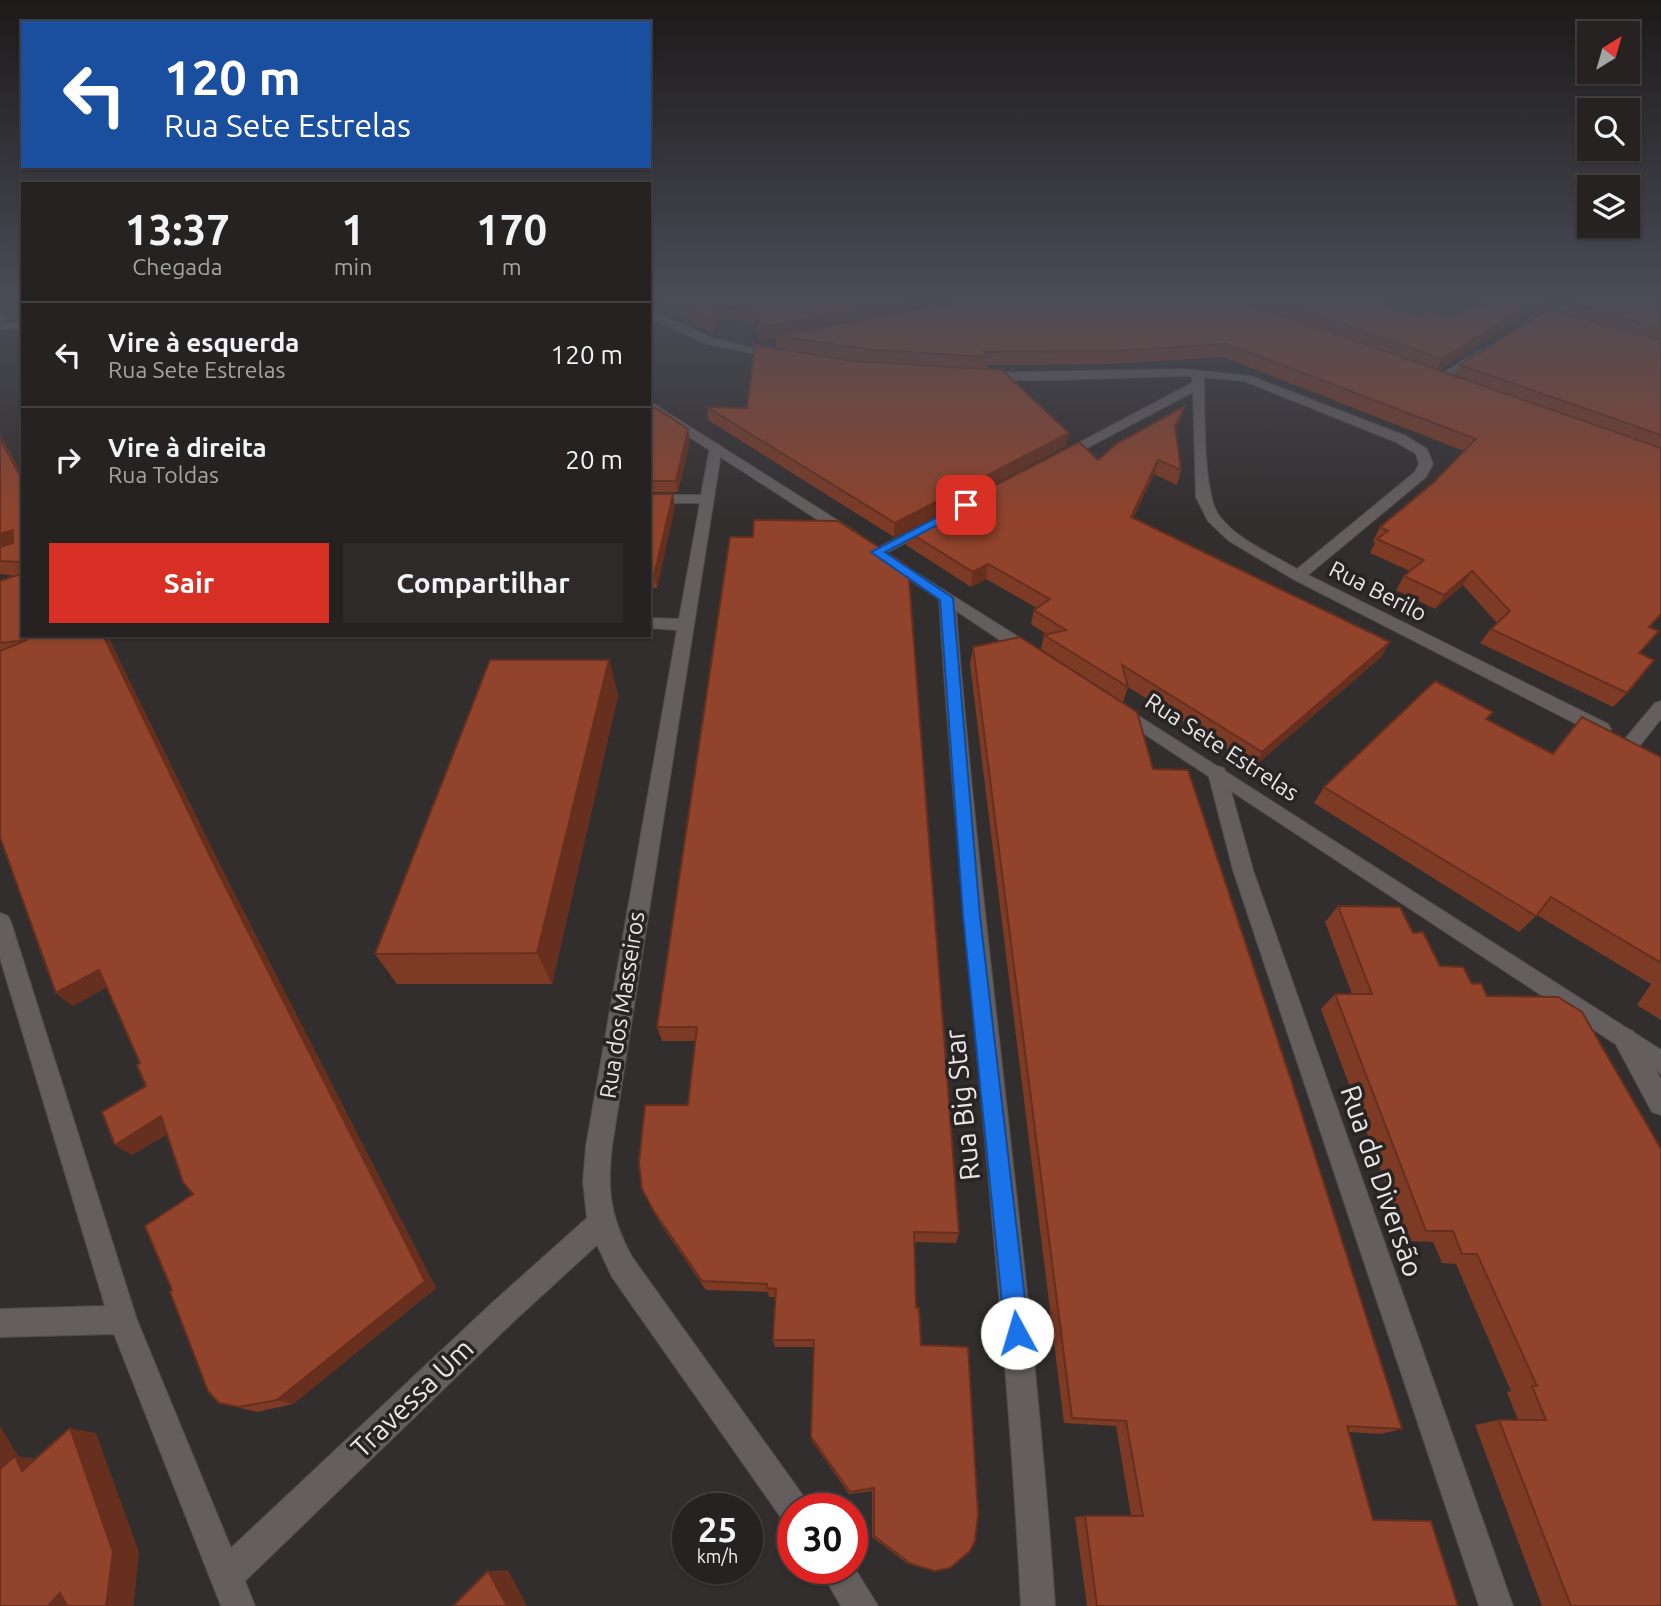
<!DOCTYPE html>
<html lang="pt">
<meta charset="utf-8">
<style>
:root{--surface:#262222;--page:#2e2a2a;--text:#f1f3f6;--muted:#a4a4a5;--line:#423f40;--accent:#d93025}
body{margin:0;font-family:Ubuntu,sans-serif;background:var(--page);color:var(--text);height:100vh;display:flex;flex-direction:column;font-size:26px;white-space:nowrap}
*{box-sizing:border-box;margin:0}
p{font-size:23px;color:var(--muted)}
.icon{flex:none;width:38px;height:38px;fill:none;stroke:currentColor;stroke-width:2;stroke-linecap:round;stroke-linejoin:round}
.map{position:relative;flex:1;overflow:hidden}
.panel{position:absolute;left:21px;top:182px;width:630px;height:455px;display:flex;flex-direction:column;background:var(--surface);border-radius:0px;box-shadow:0 2px 5px #0004,0 0 0 2px var(--line)}
.panel>*{flex:none}
.hud{position:absolute;left:21px;top:21px;width:630px;height:147px;border-radius:0px;box-shadow:0 2px 5px #0004,0 0 0 2px var(--line);background:#1a4fa0;color:#fff;overflow:hidden}
.needle{width:46px;rotate:37deg}
.buttons{position:absolute;left:1577px;top:21px;display:grid;gap:14px}
.buttons a{display:grid;place-items:center;width:63px;height:63px;border-radius:0px;background:var(--surface);box-shadow:0 2px 5px #0004,0 0 0 2px var(--line);font-size:35px}
.speed{position:absolute;left:672px;top:1493px;display:flex;gap:14px;font-size:35px;font-weight:700;text-align:center}
.speed>*{display:grid;place-content:center;width:91px;height:91px;border-radius:50%;background:var(--surface);box-shadow:0 2px 5px #0004,0 0 0 2px var(--line);line-height:1}
.speed small{font-size:18px;font-weight:400}
.speed .limit{border:10px solid #d22;background:#fff;color:#111}
.pin{position:absolute;display:grid;place-items:center;width:60px;height:60px;color:#fff;margin:-30px;border-radius:14px;box-shadow:0 4px 10px #0006}
.me{position:absolute;width:77px;margin:-38px;rotate:354deg;stroke-linejoin:round;filter:drop-shadow(0 0 5px #0008)}
.turn{display:flex;align-items:center;gap:24px;height:147px;padding:0 28px;font-size:32px}
.turn .icon{width:91px;height:91px;stroke-width:2.5}
.turn b{display:block;font-size:49px;line-height:60px}
.eta{display:flex;justify-content:space-evenly;align-items:center;height:119px;text-align:center}
.eta b{font-size:42px;font-weight:600;line-height:49px}
.button{display:flex;gap:14px;margin-top:auto;padding:14px 28px}
.button a{flex:1;height:80px;border-radius:0px;background:var(--accent);color:#fff;font-size:28px;font-weight:600;line-height:80px;text-align:center}
.button a+a{background:var(--page);color:var(--text)}
ul{padding:0;list-style:none}
li{display:flex;align-items:center;gap:21px;height:105px;padding:0 28px;border-top:2px solid var(--line)}
li div{flex:1}
li b{display:block;font-size:26px}
li em{font-style:normal}
.map>svg:first-child{display:block}
.lines{fill:none;stroke-linecap:round;stroke-linejoin:round}
.minor-casing{stroke:#504c4c;stroke-width:2}
.tertiary-casing{stroke:#504c4c;stroke-width:2}
.minor{fill:#645e5e;fill-rule:evenodd}
.tertiary{fill:#645e5e;fill-rule:evenodd}
.wall{fill:#7d3a25;fill-rule:evenodd}
.shaded-wall{fill:#662f1e}
.building{fill:#91432b;stroke:#662f1e;stroke-width:2}
.route{fill:#1a73e8;stroke:#114b97;stroke-width:2}
.labels{text-anchor:middle;stroke-width:7;stroke-linejoin:round;paint-order:stroke}
.street-label{font-size:23px;fill:#e8e5e5;stroke:#292424}
.near-street-label{font-size:28px;fill:#e8e5e5;stroke:#292424}
</style>
<div class="map">
<svg width="1661" height="1606" viewBox="0 0 1661 1606">
<rect width="100%" height="100%" fill="#332e2e"/>
<g class="lines">
<defs>
<g id="minor">
<path d="M1473 297H1490L1520 307 1515 310Z"/>
<path d="M1624 297H1648L1543 317 1532 323 1527 320 1540 311Z"/>
<path d="M23 300V308L0 322V314Z"/>
<path d="M649 310 712 338 784 356 778 359 705 343 649 317Z"/>
<path d="M1480 350 1484 351V355L1443 381 1433 379Z"/>
<path d="M1182 369 1250 376 1406 436 1427 449 1433 464 1426 477 1308 575 1608 724 1611 729 1608 734H1596L1293 579 1229 541 1208 521 1196 497 1193 392 1066 459 1061 460 1054 456 1192 383V376C1160 375 993 386 979 376L985 373ZM1204 377 1244 381 1396 442 1416 454 1419 464 1415 472 1297 569C1272 554 1239 541 1220 517 1202 495 1205 408 1204 377Z"/>
<path d="M716 443 722 447 612 1146C607 1192 610 1216 632 1257L804 1497 809 1508H793V1524L782 1519 612 1277 597 1245 513 1322 245 1581 255 1606H221L114 1334 0 1337V1309L105 1306 0 958V913L8 916 11 922 137 1320 231 1548 493 1302 587 1218 583 1182 586 1146 677 630 649 628V618L679 619 700 503H649V495H701L710 447Z"/>
<path d="M929 521 936 525 934 528 882 555H872L870 552Z"/>
<path d="M947 593 955 598C981 935 1032 1269 1055 1606H1021C1004 1269 960 935 939 598Z"/>
<path d="M1661 701V719L1637 749H1625L1622 744 1625 739 1655 703Z"/>
<path d="M1217 766 1224 768 1226 773 1253 870 1513 1606H1479L1233 870 1208 773 1210 768Z"/>
<path d="M1625 1028 1633 1031 1661 1079V1115L1652 1112 1613 1039 1617 1031Z"/>
<path d="M852 1564 878 1606H841L819 1568H852Z"/>
</g>
<g id="tertiary">
<rect x="0" y="323" width="23" height="6"/>
<path d="M649 401 856 532 858 535 851 539 846 538 649 411Z"/>
<path d="M888 555 1036 648 1038 652 1036 656H1024L883 562 881 559Z"/>
<path d="M1120 704 1661 1050V1074L1114 714 1111 710Z"/>
</g>
</defs>
<use href="#minor" class="minor-casing"/>
<use href="#tertiary" class="tertiary-casing"/>
<use href="#minor" class="minor"/>
<use href="#tertiary" class="tertiary"/>
</g>
<g class="wall">
<path d="M651 297H1365L1422 317H1446L1516 299 1517 298 1515 297H1661V615L1650 627 1627 693 1613 707 1480 643 1491 629 1497 623 1463 585 1435 609 1396 590 1404 576 1410 571 1370 553 1375 543 1373 541 1380 527 1434 482 1464 451 1223 357 1109 364 988 365 987 369 1069 433 1066 446 894 537 708 420 707 407 747 408 776 348V338L758 341V324L717 317 713 334ZM1570 303 1564 314 1460 365 1454 376 1439 370 1524 317 1530 306 1538 308ZM799 352 868 362 852 361Z"/>
<path d="M1185 406 1180 420 1175 430 1181 470 1177 485 1154 474 1133 518 1390 642 1381 657 1255 766 1128 687 1123 702 1041 649 1044 635 1046 634 1031 624 1034 610 1037 608 986 579 971 587 906 545 907 531 1098 460Z"/>
<path d="M649 408 688 429 690 441 678 492H649Z"/>
<path d="M0 434 23 476V635H107L223 871 436 1288 293 1404 257 1412 219 1403 172 1290 193 1194 167 1134 132 1155 115 1145 146 1086 140 1063 107 987 73 1006 56 993 0 837V581L16 576 0 574Z"/>
<path d="M649 494 675 506 657 588H649Z"/>
<path d="M730 537 959 1233 956 1243 914 1242 916 1308 921 1345 935 1571 908 1564 872 1537V1491L849 1494 812 1441 814 1347H775L773 1340 776 1297H769L768 1292 706 1290 658 1220 642 1189 688 1105 696 1041H662L657 1027Z"/>
<path d="M973 647 1153 769 1402 1429 1381 1434 1349 1432 1373 1520 1458 1606H1087L1075 1517 1085 1516H1131L1116 1426 1064 1423 970 664Z"/>
<path d="M609 660 618 695 552 984H397L375 954Z"/>
<path d="M1582 717 1661 757V1020L1637 1005 1651 984 1537 915 1519 932 1314 803 1324 787 1487 720 1552 754Z"/>
<path d="M1338 906 1661 1606H1542L1475 1425 1499 1420H1518L1507 1392 1511 1391 1456 1264 1442 1263 1433 1242 1407 1241 1321 1009 1335 994H1352L1325 922Z"/>
</g>
<g class="shaded-wall">
<path d="M4 297H21L22 298 0 311V300Z"/>
<path d="M931 297H998L776 336V338L758 341 757 328Z"/>
<path d="M1544 297H1607L1538 308Z"/>
<path d="M1531 304 1524 317 1436 372 1442 359Z"/>
<path d="M716 305 717 317 713 334 712 321Z"/>
<path d="M23 307V316L8 320 3 312Z"/>
<path d="M1185 406 1180 420 1171 440 1175 426Z"/>
<path d="M688 429 690 441 678 492 676 481Z"/>
<path d="M1069 433 1066 446 894 537 895 523Z"/>
<path d="M0 434 23 476V481L0 439Z"/>
<path d="M1158 460 1154 474 1126 531 1131 517Z"/>
<path d="M673 494 675 506 657 588 654 576Z"/>
<path d="M13 530 23 543 0 552V534Z"/>
<path d="M988 564 986 579 971 587 973 572Z"/>
<path d="M1472 571 1463 585 1435 609 1444 595Z"/>
<path d="M103 635H107L223 871 436 1288 293 1404 277 1400 211 858Z"/>
<path d="M1390 642 1381 657 1255 766 1262 752Z"/>
<path d="M609 660 618 695 552 984 537 953Z"/>
<path d="M99 970 115 982 73 1006 56 993Z"/>
<path d="M161 1116 177 1127 132 1155 115 1145Z"/>
<path d="M0 1426 18 1456 43 1460 50 1474 0 1469Z"/>
<path d="M70 1428 96 1433 139 1552 134 1602 133 1606H106Z"/>
<path d="M508 1570 527 1606H507L488 1571Z"/>
<path d="M60 1593 75 1606H48Z"/>
</g>
<g class="building">
<path d="M20 297H23V307L3 312 19 302Z"/>
<path d="M670 297H931L757 328 759 312 716 305 712 321Z"/>
<path d="M985 297H1230L1661 448V614L1649 627 1659 631 1639 653 1654 660 1627 693 1491 629 1510 611 1472 571 1444 595 1404 576 1424 560 1377 539 1388 531 1380 527 1434 482 1476 439 1227 344 1112 351 984 352 989 357 875 350 776 336Z"/>
<path d="M1262 297H1365L1422 317 1431 312 1446 317 1500 297H1509L1531 304 1442 359Z"/>
<path d="M1602 297H1661V329L1570 303Z"/>
<path d="M1548 309 1661 340V435L1460 365Z"/>
<path d="M755 345 852 361 1002 370 1069 433 895 523 707 407 747 408Z"/>
<path d="M1185 406 1175 426 1181 470 1158 460 1131 517 1390 642 1262 752 1122 665 1128 687 1044 635 1066 630 1034 610 1050 599 988 564 973 572 907 531 1079 442 1098 460 1116 444Z"/>
<path d="M649 408H656L688 429 676 481H649Z"/>
<path d="M0 439 23 481V562L0 561V547L13 543V530L0 534Z"/>
<path d="M649 494H673L654 576H649Z"/>
<path d="M754 520 838 521 908 566 959 1233 914 1232 916 1308H919L921 1345 968 1347 978 1514 975 1541 970 1551 950 1568 935 1571 911 1564 874 1536V1488L850 1492 811 1437 814 1340H773L776 1289 767 1288V1284L702 1281 653 1210 642 1189 639 1163 645 1105H688L697 1027H657L730 537H753Z"/>
<path d="M23 573V635H103L211 858 425 1281 277 1400 239 1407 219 1403 208 1391 170 1292 172 1290 145 1226 193 1194 183 1182 161 1116 115 1145 102 1112 146 1086 137 1065 140 1063 99 970 56 993 0 837V651L27 640 0 643V581Z"/>
<path d="M1020 637 1137 712 1153 769 1188 770 1292 1083 1402 1429 1347 1426 1373 1520 1431 1521 1458 1606H1097L1085 1516H1143L1126 1421 1072 1418 973 647Z"/>
<path d="M490 660H609L537 953 375 954Z"/>
<path d="M1435 681 1493 712 1486 719 1553 754 1582 717 1661 757V963L1551 897 1536 916 1324 787Z"/>
<path d="M1338 906 1400 907 1413 933 1423 932 1440 966 1463 967 1472 984 1481 983 1487 996 1558 997 1582 1012 1661 1149V1606H1571L1499 1420H1546L1532 1386H1537L1477 1254H1462L1453 1231H1426L1335 994H1372Z"/>
<path d="M70 1428 113 1552 106 1606H67L60 1593 48 1606H0V1469L15 1456 22 1471Z"/>
<path d="M488 1571 507 1606H453Z"/>
</g>
<linearGradient id="sky" x2="0" y2="1"><stop stop-color="#1c1919"/><stop offset="0.57" stop-color="#4a4c57"/><stop offset="1" stop-color="#4a4c57" stop-opacity="0"/></linearGradient>
<rect width="1661" height="522" fill="url(#sky)"/>
<path class="route" d="M966 502 972 505 970 508 885 552 953 598 980 916 1029 1333 1025 1342 1017 1345 1008 1342 1005 1333 963 916 940 600 871 552Z"/>
<g class="labels">
<g class="street-label">
<text transform="translate(1378 591) rotate(27)" y="8">Rua Berilo</text>
<text transform="translate(1222 747) rotate(33)" y="8">Rua Sete Estrelas</text>
<text transform="translate(622 1005) rotate(-81)" y="8">Rua dos Masseiros</text>
</g>
<g class="near-street-label">
<text transform="translate(962 1105) rotate(-96)" y="10">Rua Big Star</text>
<text transform="translate(1382 1181) rotate(71)" y="10">Rua da Diversão</text>
<text transform="translate(412 1398) rotate(-44)" y="10">Travessa Um</text>
</g>
</g>
</svg>
<div class="buttons">
<a><svg class="needle" viewBox="-14 -14 28 28"><path d="M0-13l5 13h-10z" fill="#e53935"/><path d="M0 13l5-13h-10z" fill="#a4a4a5"/></svg></a>
<a><svg class="icon" aria-label="search" viewBox="0 0 24 24"><circle cx="10" cy="10" r="6"/><path d="M15 15l6 6"/></svg></a>
<a><svg class="icon" aria-label="layers" viewBox="0 0 24 24"><path d="M12 4l9 5-9 5-9-5zM3 14l9 5 9-5"/></svg></a>
</div>
<div class="speed"><div>25<small>km/h</small></div><div class="limit">30</div></div>
<div class="pin" style="left:966px;top:505px;background:#d93025"><svg class="icon" aria-label="arrive" viewBox="0 0 24 24"><path d="M6 21V4h12l-3 4 3 4H6"/></svg></div>
<svg class="me" style="left:1017px;top:1333px" viewBox="-20 -20 40 40"><circle r="19" fill="#fff"/><path d="M0-13L10 11 0 6-10 11z" fill="#1a73e8"/></svg>
<div class="hud">
<div class="turn"><svg class="icon" aria-label="left" viewBox="0 0 24 24"><path d="M17 20v-9H6M10 6l-5 5 5 5"/></svg><div><b>120 m</b>Rua Sete Estrelas</div></div>
</div>
<section class="panel">
<div class="eta">
<div><b>13:37</b><p>Chegada</p></div>
<div><b>1</b><p>min</p></div>
<div><b>170</b><p>m</p></div>
</div>
<ul>
<li><svg class="icon" aria-label="left" viewBox="0 0 24 24"><path d="M17 20v-9H6M10 6l-5 5 5 5"/></svg><div><b>Vire à esquerda</b><p>Rua Sete Estrelas</p></div><em>120 m</em></li>
<li><svg class="icon" aria-label="right" viewBox="0 0 24 24"><path d="M7 20v-9h11M14 6l5 5-5 5"/></svg><div><b>Vire à direita</b><p>Rua Toldas</p></div><em>20 m</em></li>
</ul>
<div class="button"><a>Sair</a><a>Compartilhar</a></div>
</section>
</div>
